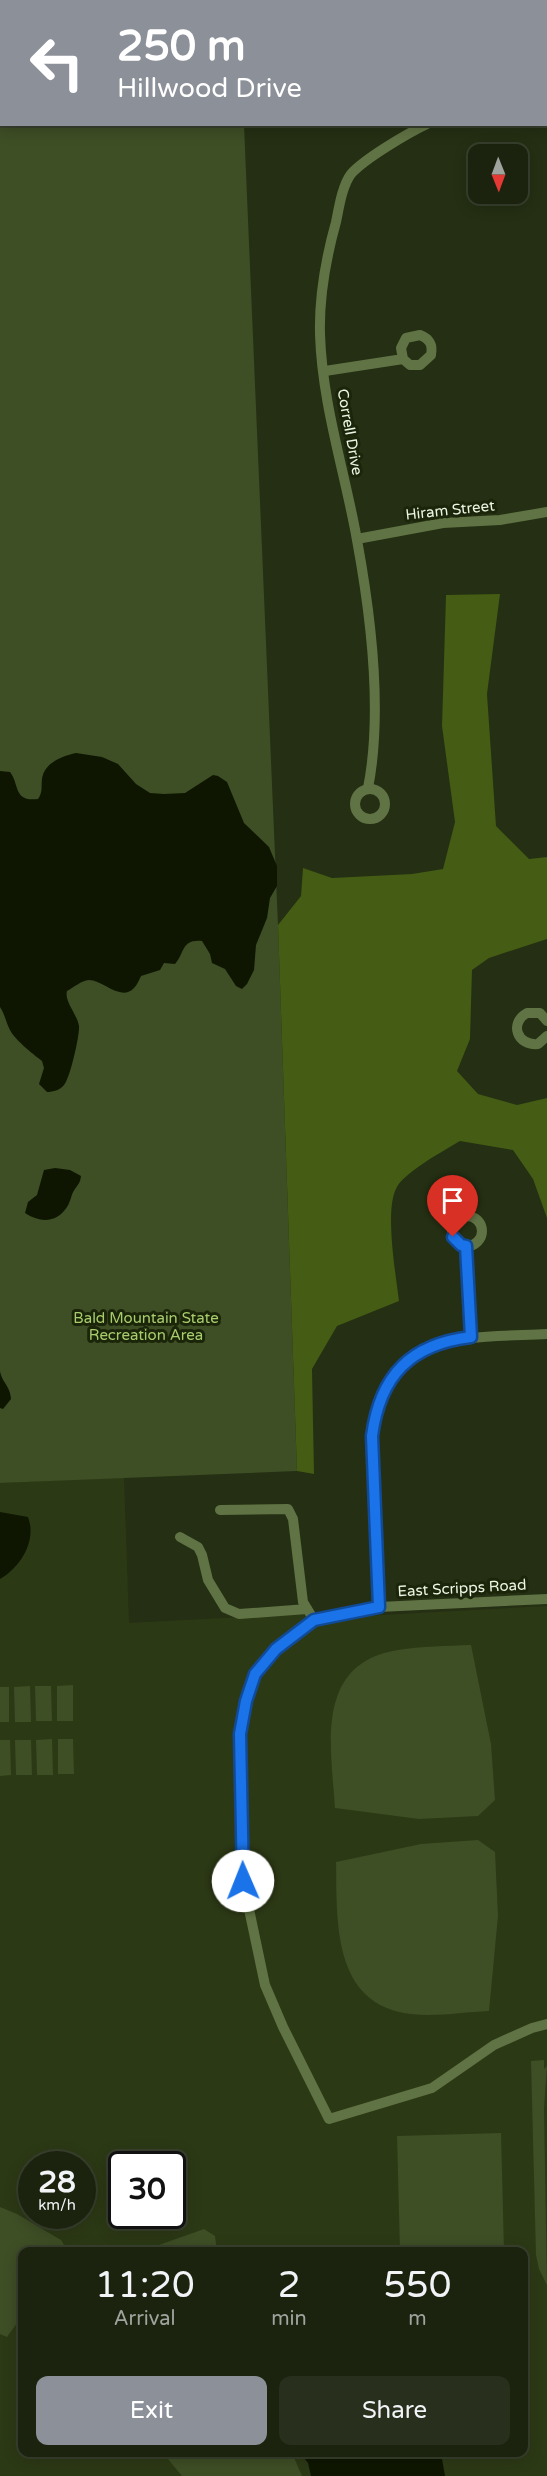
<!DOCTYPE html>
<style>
:root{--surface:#1b230e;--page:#282f1c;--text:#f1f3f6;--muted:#a0a49e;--line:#39402e;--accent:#8c9099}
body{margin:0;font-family:"Varela Round",sans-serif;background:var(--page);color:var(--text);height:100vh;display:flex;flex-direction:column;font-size:22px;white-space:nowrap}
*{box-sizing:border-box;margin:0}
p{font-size:20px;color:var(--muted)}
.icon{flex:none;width:33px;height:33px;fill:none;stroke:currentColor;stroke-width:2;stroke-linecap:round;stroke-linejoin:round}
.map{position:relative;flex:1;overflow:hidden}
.side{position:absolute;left:18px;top:2247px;width:510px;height:210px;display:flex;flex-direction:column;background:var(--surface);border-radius:12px;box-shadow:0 3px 15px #0003,0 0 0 2px var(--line)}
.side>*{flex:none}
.guide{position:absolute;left:0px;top:0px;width:548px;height:126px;box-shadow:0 3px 15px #0003,0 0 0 2px var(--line);background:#8c9099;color:#fff;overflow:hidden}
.needle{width:39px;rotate:179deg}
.fabs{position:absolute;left:468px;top:144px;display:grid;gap:12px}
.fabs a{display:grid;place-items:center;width:60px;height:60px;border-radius:12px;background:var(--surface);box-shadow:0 3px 15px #0003,0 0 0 2px var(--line);font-size:30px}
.speed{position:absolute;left:18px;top:2151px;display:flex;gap:12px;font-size:30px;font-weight:700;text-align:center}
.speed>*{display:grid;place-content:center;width:78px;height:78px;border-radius:50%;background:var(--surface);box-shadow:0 3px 15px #0003,0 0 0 2px var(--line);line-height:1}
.speed small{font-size:15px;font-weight:400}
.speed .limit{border:3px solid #111;border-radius:9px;background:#fff;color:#111}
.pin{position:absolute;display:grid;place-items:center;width:51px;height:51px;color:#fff;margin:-62px -26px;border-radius:50% 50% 50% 0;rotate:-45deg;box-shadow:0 0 6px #0007}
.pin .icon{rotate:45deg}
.me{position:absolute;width:66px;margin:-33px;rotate:359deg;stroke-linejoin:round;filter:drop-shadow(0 0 4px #0008)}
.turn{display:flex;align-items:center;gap:21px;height:126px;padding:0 18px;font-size:27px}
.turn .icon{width:78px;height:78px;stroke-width:2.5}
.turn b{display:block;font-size:42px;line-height:51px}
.eta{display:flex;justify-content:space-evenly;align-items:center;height:102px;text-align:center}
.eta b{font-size:36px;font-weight:600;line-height:42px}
.action{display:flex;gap:12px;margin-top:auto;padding:12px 18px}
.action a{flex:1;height:69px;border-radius:12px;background:var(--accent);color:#fff;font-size:24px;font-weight:600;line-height:69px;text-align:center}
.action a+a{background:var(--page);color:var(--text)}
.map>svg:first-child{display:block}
.built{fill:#2c3915;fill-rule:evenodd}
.green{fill:#3e4e25}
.forest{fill:#445c13}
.water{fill:#0e1602}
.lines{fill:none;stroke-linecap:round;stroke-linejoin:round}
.minor{stroke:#607344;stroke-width:10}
.route-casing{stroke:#114b97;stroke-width:15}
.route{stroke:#1a73e8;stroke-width:10}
.labels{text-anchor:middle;stroke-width:6;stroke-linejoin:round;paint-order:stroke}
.street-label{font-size:15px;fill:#ecf4e3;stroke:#1b2509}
.park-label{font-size:15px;fill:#a8cd6d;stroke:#1b2509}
</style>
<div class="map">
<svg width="547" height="2476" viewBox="0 0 547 2476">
<rect width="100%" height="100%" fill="#242f13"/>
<path class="built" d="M124 1477 129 1623 301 1614 344 1617 547 1606V2476H0V1483ZM32 2164H82V2216H32ZM122 2164H172V2216H122ZM22 2252H524V2452H22Z"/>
<g class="green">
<path d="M0 0H488L2 2V124L244 125 278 925 297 1471 0 1483Z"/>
<path d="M471 1645 491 1744 495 1800 478 1816 419 1819 335 1808C331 1747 314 1663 398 1650 421 1646 447 1646 471 1645Z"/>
<path d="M73 1685V1721H57V1686Z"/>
<path d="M30 1686 31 1722H15L14 1687Z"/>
<path d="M35 1686H51L52 1721H36Z"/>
<rect x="0" y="1687" width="9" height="35"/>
<path d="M52 1739 53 1775H37L36 1740Z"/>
<path d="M58 1739H73L74 1774H58Z"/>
<path d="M0 1740H10L11 1775 0 1776Z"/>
<path d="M15 1740H31L32 1775H16Z"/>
<path d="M478 1840 495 1852 498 1916 489 2011C464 2012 436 2017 411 2014 332 2005 337 1921 336 1862L421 1844Z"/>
<path d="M544 2060V2069L547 2066 544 2108 547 2285 539 2269 536 2255 531 2061Z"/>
<path d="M501 2133 504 2251H400L397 2136Z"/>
<path d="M0 2207 17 2214 61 2240 64 2245 61 2251 22 2252V2316L7 2337 0 2334Z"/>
<path d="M204 2229 215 2236 217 2251H142Z"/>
<path d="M163 2453H292L302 2476H182Z"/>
</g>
<path class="forest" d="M500 594 487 694 496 826 529 859 547 857V939L489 958 472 970 470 1039 457 1071 478 1094 517 1105 547 1098V1218L533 1179 513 1150 460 1141C445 1150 405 1172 397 1187 384 1208 396 1275 399 1301L337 1326 312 1369 314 1474 297 1471 278 925 301 896 303 868 332 878 412 874 443 869 455 822 442 726 446 595Z"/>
<g class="water">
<path d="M76 753 102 757 118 764 136 784 150 793 164 794 185 793 213 775 218 776 227 782 244 823 269 847 277 866V886L270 898 267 918 256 945 254 970 247 984 242 989 236 986 225 969 212 963 210 954 202 941C181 939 185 953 175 964L164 963 160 970 141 976C139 980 137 985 134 988 121 1002 103 980 89 980 81 981 74 987 67 991 64 1001 77 1014 79 1026 80 1034 70 1079 64 1085 60 1090 53 1092 47 1092L39 1084 44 1068 42 1061C33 1054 15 1040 10 1030 6 1022 5 1015 0 1007V771L10 772C20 785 13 802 38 799 43 792 41 787 42 779 44 763 62 756 76 753Z"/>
<path d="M55 1168 70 1170 81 1176C80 1183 79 1183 75 1189 71 1194 71 1201 67 1207 57 1223 40 1223 25 1213L28 1202 37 1195 44 1170Z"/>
<path d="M0 1371C2 1383 10 1385 11 1399L3 1409 0 1408Z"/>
<path d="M0 1512 28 1517C37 1540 21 1567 0 1579Z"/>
<path d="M300 2453H441L445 2476H311L308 2463Z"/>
</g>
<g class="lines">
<g class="minor">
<path d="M504 2 510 0"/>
<path d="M0 50H2"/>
<path d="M546 94H547"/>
<path d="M325 371 403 359 410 365H420L431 355C433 345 430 339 420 335L406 338 401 348 403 359"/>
<path d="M357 539 443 523 500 520 547 512"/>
<path d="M368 788C383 712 371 616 357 540 345 472 322 404 320 334 319 297 326 258 336 222 339 208 342 186 351 174 364 159 408 133 427 124"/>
<circle cx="370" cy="804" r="15"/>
<path d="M547 1021 540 1013H527C509 1023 517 1046 538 1044L547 1036"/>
<circle cx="467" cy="1231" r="15"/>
<path d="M467 1246 471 1337"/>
<path d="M220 1510 288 1509 293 1519 303 1602 314 1620"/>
<path d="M180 1537 198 1547 202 1555 208 1580 225 1608 239 1614 307 1609"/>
<path d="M547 1599 379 1607 327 1616 314 1620 276 1649 255 1674 246 1701 240 1735 243 1881 265 1985 283 2027 329 2119 432 2088 494 2045 532 2028 547 2024"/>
<path d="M379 1607 372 1436C386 1329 463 1338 547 1334"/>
</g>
</g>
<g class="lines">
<defs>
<path id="route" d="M243 1881 240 1734 246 1701 255 1674 276 1649 314 1620 379 1607 372 1436C380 1375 411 1344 471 1337L466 1246 461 1245 453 1237"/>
</defs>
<use href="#route" class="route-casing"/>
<use href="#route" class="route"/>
</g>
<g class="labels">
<g class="street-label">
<text transform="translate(350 432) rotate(80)" y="5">Correll Drive</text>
<text transform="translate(450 510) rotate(-6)" y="5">Hiram Street</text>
<text transform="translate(462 1588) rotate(-3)" y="5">East Scripps Road</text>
</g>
<g class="park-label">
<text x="146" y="1323">Bald Mountain State<tspan x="146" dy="17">Recreation Area</tspan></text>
</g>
</g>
</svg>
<div class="fabs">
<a><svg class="needle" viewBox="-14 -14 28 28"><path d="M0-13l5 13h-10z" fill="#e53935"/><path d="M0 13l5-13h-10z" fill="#a0a49e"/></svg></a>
</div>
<div class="speed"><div>28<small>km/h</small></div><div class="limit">30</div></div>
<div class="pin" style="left:453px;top:1237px;background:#d93025"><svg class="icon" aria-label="arrive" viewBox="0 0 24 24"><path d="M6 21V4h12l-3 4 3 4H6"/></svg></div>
<svg class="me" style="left:243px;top:1881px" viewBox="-20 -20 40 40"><circle r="19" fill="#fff"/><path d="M0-13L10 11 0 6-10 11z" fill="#1a73e8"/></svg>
<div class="guide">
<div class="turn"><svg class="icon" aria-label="left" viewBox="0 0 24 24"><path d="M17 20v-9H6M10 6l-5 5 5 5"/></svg><div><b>250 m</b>Hillwood Drive</div></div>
</div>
<section class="side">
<div class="eta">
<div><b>11:20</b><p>Arrival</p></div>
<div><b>2</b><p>min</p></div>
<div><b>550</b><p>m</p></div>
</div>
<div class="action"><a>Exit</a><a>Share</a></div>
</section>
</div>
